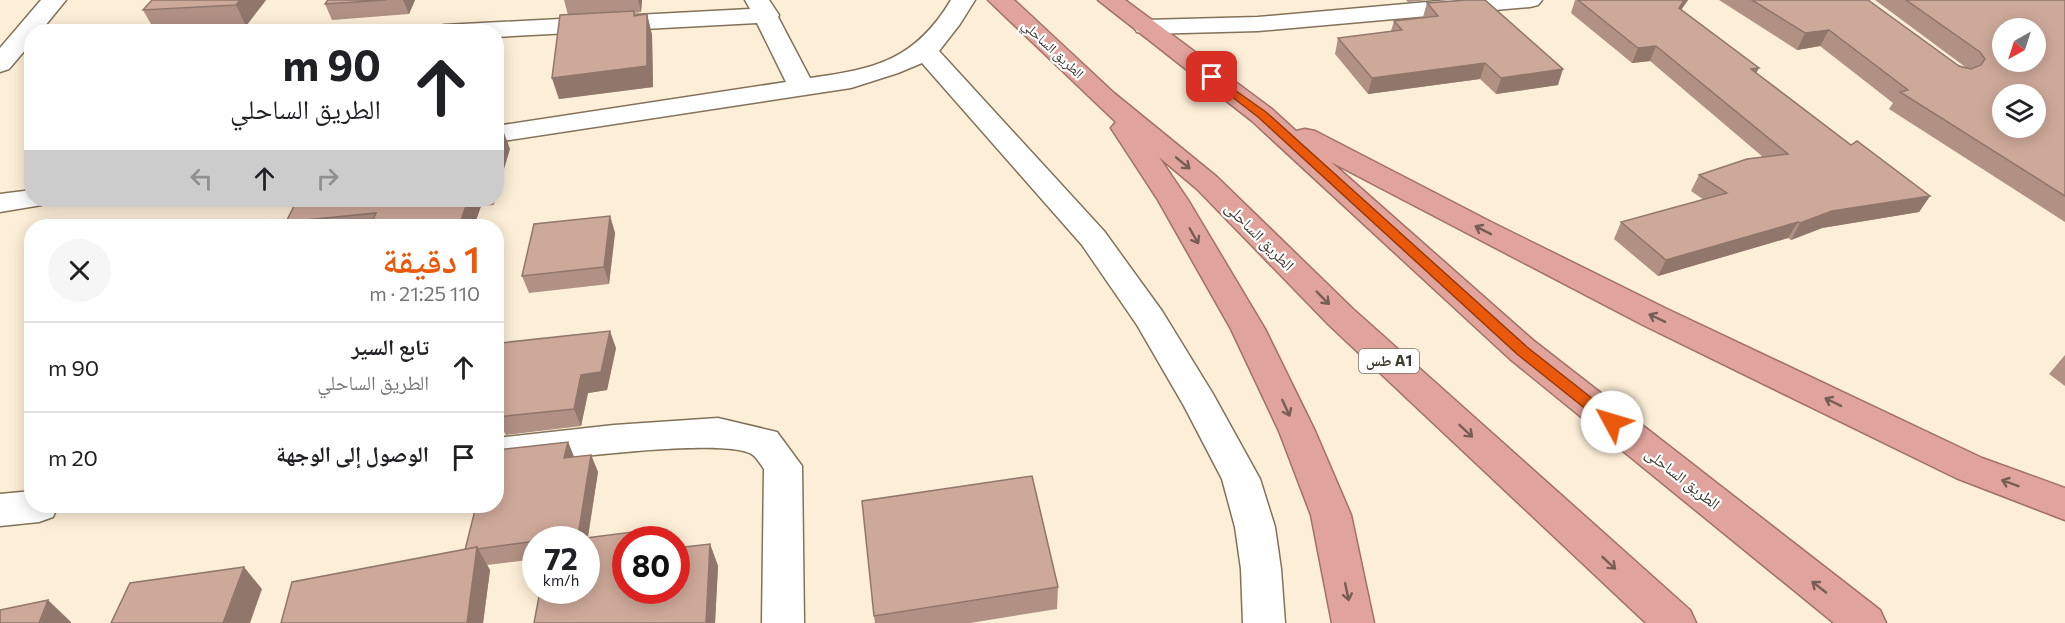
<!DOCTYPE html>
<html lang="ar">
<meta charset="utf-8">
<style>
:root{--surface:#fff;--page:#f6f6f6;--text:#202124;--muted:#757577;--line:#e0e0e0;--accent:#ea580c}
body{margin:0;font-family:Commissioner,"Noto Naskh Arabic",sans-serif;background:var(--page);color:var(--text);direction:rtl;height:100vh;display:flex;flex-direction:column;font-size:22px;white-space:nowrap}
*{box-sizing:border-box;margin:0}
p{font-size:20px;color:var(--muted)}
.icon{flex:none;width:33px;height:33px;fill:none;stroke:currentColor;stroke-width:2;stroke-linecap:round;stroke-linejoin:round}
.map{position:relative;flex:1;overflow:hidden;direction:ltr}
.side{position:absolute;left:24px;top:219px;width:480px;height:294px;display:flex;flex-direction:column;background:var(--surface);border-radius:24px;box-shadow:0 3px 15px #0003;direction:rtl}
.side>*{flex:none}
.top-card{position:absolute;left:24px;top:24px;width:480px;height:183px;border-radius:24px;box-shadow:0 3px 15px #0003;direction:rtl;background:#fff;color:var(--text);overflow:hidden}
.needle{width:39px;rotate:219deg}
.buttons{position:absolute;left:1992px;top:18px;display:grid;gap:12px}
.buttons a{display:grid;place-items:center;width:54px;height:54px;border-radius:50%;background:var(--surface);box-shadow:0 3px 15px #0003;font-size:30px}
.speed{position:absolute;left:522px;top:526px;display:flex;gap:12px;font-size:30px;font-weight:700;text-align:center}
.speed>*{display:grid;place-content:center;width:78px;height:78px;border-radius:50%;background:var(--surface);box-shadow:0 3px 15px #0003;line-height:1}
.speed small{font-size:15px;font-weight:400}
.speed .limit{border:9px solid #d22;background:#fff;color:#111}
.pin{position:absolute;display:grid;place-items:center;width:51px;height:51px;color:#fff;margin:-26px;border-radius:12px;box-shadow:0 3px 9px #0006}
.me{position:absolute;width:66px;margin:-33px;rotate:309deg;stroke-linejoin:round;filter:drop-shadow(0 0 4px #0008)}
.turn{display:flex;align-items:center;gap:21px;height:126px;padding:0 24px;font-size:27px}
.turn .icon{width:78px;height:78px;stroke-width:2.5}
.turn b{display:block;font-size:42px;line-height:51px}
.lanes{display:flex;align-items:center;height:57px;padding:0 24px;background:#0003;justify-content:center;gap:30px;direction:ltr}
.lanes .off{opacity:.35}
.round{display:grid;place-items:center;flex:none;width:63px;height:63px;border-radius:32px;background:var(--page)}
.head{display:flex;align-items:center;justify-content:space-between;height:102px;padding:0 24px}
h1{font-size:36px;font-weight:600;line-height:45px;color:var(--accent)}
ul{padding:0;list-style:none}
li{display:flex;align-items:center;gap:18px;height:90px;padding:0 24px;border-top:2px solid var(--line)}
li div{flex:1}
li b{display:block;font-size:22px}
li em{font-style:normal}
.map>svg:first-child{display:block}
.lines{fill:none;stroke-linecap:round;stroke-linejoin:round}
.minor-casing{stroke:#837259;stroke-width:3}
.trunk-casing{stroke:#a27065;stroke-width:3}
.minor{fill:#fff;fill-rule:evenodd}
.trunk{fill:#e0a49c;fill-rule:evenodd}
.wall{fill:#b09184}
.shaded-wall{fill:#90766b}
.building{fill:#cda999;stroke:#90766b;stroke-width:1.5;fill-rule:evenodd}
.oneway{stroke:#775e54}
.route{fill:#ea580c;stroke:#983908;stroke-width:1.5}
.labels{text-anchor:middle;stroke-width:4.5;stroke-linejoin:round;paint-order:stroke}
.far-street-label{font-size:14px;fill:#3f382d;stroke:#fff}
.shield{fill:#fff;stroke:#79746c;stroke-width:1.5}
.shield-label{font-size:15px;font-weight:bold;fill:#3f382d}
.street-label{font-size:16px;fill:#3f382d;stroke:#fff}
</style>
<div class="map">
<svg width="2065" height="623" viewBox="0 0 2065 623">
<rect width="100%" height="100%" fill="#fdeed7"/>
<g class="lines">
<defs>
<g id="minor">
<path d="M41 0H66L40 32H32V42L9 69 0 72V48Z"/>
<path d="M745 0H769L779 15 778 17 810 78C876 69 915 60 951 0H975L960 24 939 51 1104 231 1162 311 1213 394 1260 479 1275 527 1281 569 1285 623H1243L1241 569 1235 527 1222 479 1184 406 1137 325 1082 245 922 63 898 73 851 88 496 142V126L786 82 757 23 496 37V32H432L435 27 444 25 750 9Z"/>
<path d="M1450 0H1542L1538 5 1530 7 1258 31 1146 34 1137 32 1134 27 1137 22 1146 20 1258 17Z"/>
<path d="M32 190V200H46L42 205 0 212V194Z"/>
<path d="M718 418 777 432 802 466 804 623H762L764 469C761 465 757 458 753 455 728 435 537 462 496 466V438L614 425Z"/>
<path d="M32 491V506H58L53 517 39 522 0 526V494Z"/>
</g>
<g id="trunk">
<path d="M988 0H1014L1114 93 1217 177 1353 309 1690 610 1696 623H1646L1329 325 1197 189 1159 157 1188 200 1265 329 1315 431 1351 515 1374 623H1332L1311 515 1279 431 1231 329 1158 200 1111 128 1116 122Z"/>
<path d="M1098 0H1125L1272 109 1296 131 1305 129 1315 131 1493 223 1667 309 1982 458 2065 488V520L1956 478 1643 325 1331 162 1534 341 1880 610 1886 623H1834L1510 359 1252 121Z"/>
</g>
</defs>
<use href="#minor" class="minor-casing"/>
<use href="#trunk" class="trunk-casing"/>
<use href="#minor" class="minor"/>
<use href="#trunk" class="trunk"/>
</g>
<g class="wall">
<path d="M152 0H266L246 26 155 31 143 10Z"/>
<path d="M328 0H415L409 14 332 20 325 4Z"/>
<path d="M564 0H642L641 12 635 13 636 16 647 14 652 35 653 87 559 99 552 78 568 15Z"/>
<path d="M1406 0H1429L1408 2Z"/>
<path d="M1575 0H1688L1681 10 1756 73 1851 145 1930 196 1919 212 1822 228 1791 240 1788 238 1658 276 1614 239 1621 222 1704 200 1691 191 1699 175 1763 157 1650 61 1632 63 1571 13Z"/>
<path d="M1719 0H1868L1959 66 1968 69 1875 0H2065V222L1889 109 1893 103 1820 46 1797 50Z"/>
<path d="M1427 3 1558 85 1496 94 1480 79 1368 94 1335 54 1338 38 1391 31 1394 21 1423 17Z"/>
<path d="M297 200H495L494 205 481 206 474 226H288L286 222Z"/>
<path d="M610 216 615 233 609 284 529 293 522 276Z"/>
<path d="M616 348 607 390 588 393 581 426 506 435 503 430H496V356Z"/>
<path d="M2065 355V386L2049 374Z"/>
<path d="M568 442 574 457 591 455 598 472 588 538 648 530 652 540H626V591H676V548L710 544 718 566 715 623H534L540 591H586V540H536V559L487 565 490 570 483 623H281L292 582 465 550 476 506H496V450Z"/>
<path d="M1058 587 1057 609 970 623H875L874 616Z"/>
</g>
<g class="shaded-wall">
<path d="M240 0H266L246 26 236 5Z"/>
<path d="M403 0H415L409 14Z"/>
<path d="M638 0H642L641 12Z"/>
<path d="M1684 0H1688L1672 23 1679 8Z"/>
<path d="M647 14 652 35 653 87 559 99 552 78Z"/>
<path d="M1829 30 1820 46 1797 50 1805 33Z"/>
<path d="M1656 46 1650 61 1632 63 1638 48Z"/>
<path d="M1485 63 1480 79 1368 94 1372 78Z"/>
<path d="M1759 68 1751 83V69Z"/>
<path d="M1563 69 1558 85 1496 94 1501 78Z"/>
<path d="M503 130 510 149 496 196V151Z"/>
<path d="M1930 196 1919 212 1822 228 1791 240 1800 223 1832 211Z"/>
<path d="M468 200H478L481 206 474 226H459Z"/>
<path d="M610 216 615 233 609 284 604 267Z"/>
<path d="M1798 222 1788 238 1658 276 1666 260Z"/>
<path d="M610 331 616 348 607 390 588 393 581 426 574 409 581 375Z"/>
<path d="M568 442 575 459 564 458Z"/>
<path d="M591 455 598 472 586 547 580 540 578 536Z"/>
<path d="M648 530 652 540H647Z"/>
<path d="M710 544 718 566 715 623H706Z"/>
<path d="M477 547 490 570 483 623H467Z"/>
<path d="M244 567 262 589 250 623H223Z"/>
<path d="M48 600 71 622V623H39Z"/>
</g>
<g class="building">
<path d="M152 0H240L236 5 143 10Z"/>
<path d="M328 0H386L325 4Z"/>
<path d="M1466 0H1485L1563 69 1501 78 1485 63 1372 78 1338 38 1402 30 1394 21 1438 16 1427 3Z"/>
<path d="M1578 0H1684L1679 8 1759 68 1751 69 1851 145 1857 141 1930 196 1832 211 1800 223 1798 222 1666 260 1621 222 1727 193 1699 175 1747 159 1788 154 1656 46 1638 48Z"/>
<path d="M1752 0H1868L1959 66 1971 69 1981 65 1985 59 1980 52 1906 0H2065V196L1900 92 1908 90 1829 30 1805 33ZM2002 28H2036V62H2002ZM2002 94H2036V128H2002Z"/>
<path d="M634 11V16L647 14V66L552 78 560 15Z"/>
<path d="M496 130H503L496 151Z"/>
<path d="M297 200H468L459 226H370L376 213 286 222Z"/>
<path d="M610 216 604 267 522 276 534 224Z"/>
<path d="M610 331 601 372 581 375 574 409 497 417 499 412H496V356L500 343Z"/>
<path d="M568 442 564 458 591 455 578 536 547 540H536V541L477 549V547L465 550 476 506H496V450Z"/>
<path d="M1032 476 1058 587 874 616 862 501Z"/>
<path d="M648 530 647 540H626V591H676V548L710 544 706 623H534L540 591H586V540H570Z"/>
<path d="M477 547 467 623H281L292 582Z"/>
<path d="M244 567 223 623H111L130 583Z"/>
<path d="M48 600 39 623H0V610Z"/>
</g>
<defs><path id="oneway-shaft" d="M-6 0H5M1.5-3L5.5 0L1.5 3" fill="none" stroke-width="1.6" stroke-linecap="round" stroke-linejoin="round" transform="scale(1.5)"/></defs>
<g class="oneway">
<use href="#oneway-shaft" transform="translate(1183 163) rotate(39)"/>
<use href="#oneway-shaft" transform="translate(1483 230) rotate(-153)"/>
<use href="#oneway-shaft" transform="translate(1194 236) rotate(60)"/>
<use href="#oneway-shaft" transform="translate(1323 298) rotate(45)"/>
<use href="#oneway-shaft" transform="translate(1657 318) rotate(-154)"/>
<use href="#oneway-shaft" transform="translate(1833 402) rotate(-154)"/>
<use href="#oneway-shaft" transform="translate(1286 408) rotate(65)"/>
<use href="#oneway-shaft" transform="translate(1466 431) rotate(43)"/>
<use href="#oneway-shaft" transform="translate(2010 483) rotate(-159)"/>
<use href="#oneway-shaft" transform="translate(1609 563) rotate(43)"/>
<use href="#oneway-shaft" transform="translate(1819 587) rotate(-142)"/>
<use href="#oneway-shaft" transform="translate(1347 592) rotate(78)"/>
</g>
<path class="route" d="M1212 74 1266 112 1527 347 1617 418 1620 422 1617 426H1607L1517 354 1258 117 1209 79 1207 77Z"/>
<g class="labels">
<g class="far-street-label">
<text transform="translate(1053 49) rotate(43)" y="5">الطريق الساحلي</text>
</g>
<rect class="shield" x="1359" y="349" width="60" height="24" rx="4.5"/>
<g class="shield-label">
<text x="1389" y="366">طس A1</text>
</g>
<g class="street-label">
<text transform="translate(1260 236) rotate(45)" y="6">الطريق الساحلى</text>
<text transform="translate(1683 478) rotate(38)" y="6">الطريق الساحلى</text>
</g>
</g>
</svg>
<div class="buttons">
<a><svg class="needle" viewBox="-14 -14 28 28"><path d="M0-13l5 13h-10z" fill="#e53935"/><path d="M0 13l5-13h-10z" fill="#757577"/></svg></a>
<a><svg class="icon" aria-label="layers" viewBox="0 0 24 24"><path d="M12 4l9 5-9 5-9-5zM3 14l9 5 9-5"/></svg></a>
</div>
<div class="speed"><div>72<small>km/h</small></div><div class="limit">80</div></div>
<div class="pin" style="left:1212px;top:77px;background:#d93025"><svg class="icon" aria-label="arrive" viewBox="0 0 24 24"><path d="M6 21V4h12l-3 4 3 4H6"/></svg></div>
<svg class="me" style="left:1612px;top:422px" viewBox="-20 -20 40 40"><circle r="19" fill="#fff"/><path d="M0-13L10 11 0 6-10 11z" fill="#ea580c"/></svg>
<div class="top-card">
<div class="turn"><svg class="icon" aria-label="ahead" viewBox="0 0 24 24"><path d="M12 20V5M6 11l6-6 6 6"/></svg><div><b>90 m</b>الطريق الساحلي</div></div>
<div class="lanes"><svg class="icon off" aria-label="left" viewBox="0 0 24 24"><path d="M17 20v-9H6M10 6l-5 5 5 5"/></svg><svg class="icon" aria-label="ahead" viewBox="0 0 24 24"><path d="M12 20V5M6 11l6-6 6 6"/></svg><svg class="icon off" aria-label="right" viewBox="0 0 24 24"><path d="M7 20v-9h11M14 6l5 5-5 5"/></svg></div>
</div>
<section class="side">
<div class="head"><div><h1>1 دقيقة</h1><p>110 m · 21:25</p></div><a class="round"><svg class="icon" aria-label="close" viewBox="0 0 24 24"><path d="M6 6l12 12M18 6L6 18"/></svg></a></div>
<ul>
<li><svg class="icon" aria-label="ahead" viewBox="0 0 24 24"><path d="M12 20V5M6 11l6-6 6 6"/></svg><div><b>تابع السير</b><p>الطريق الساحلي</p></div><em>90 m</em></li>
<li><svg class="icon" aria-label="arrive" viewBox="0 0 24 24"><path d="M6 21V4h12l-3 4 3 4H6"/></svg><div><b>الوصول إلى الوجهة</b></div><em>20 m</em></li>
</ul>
</section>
</div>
